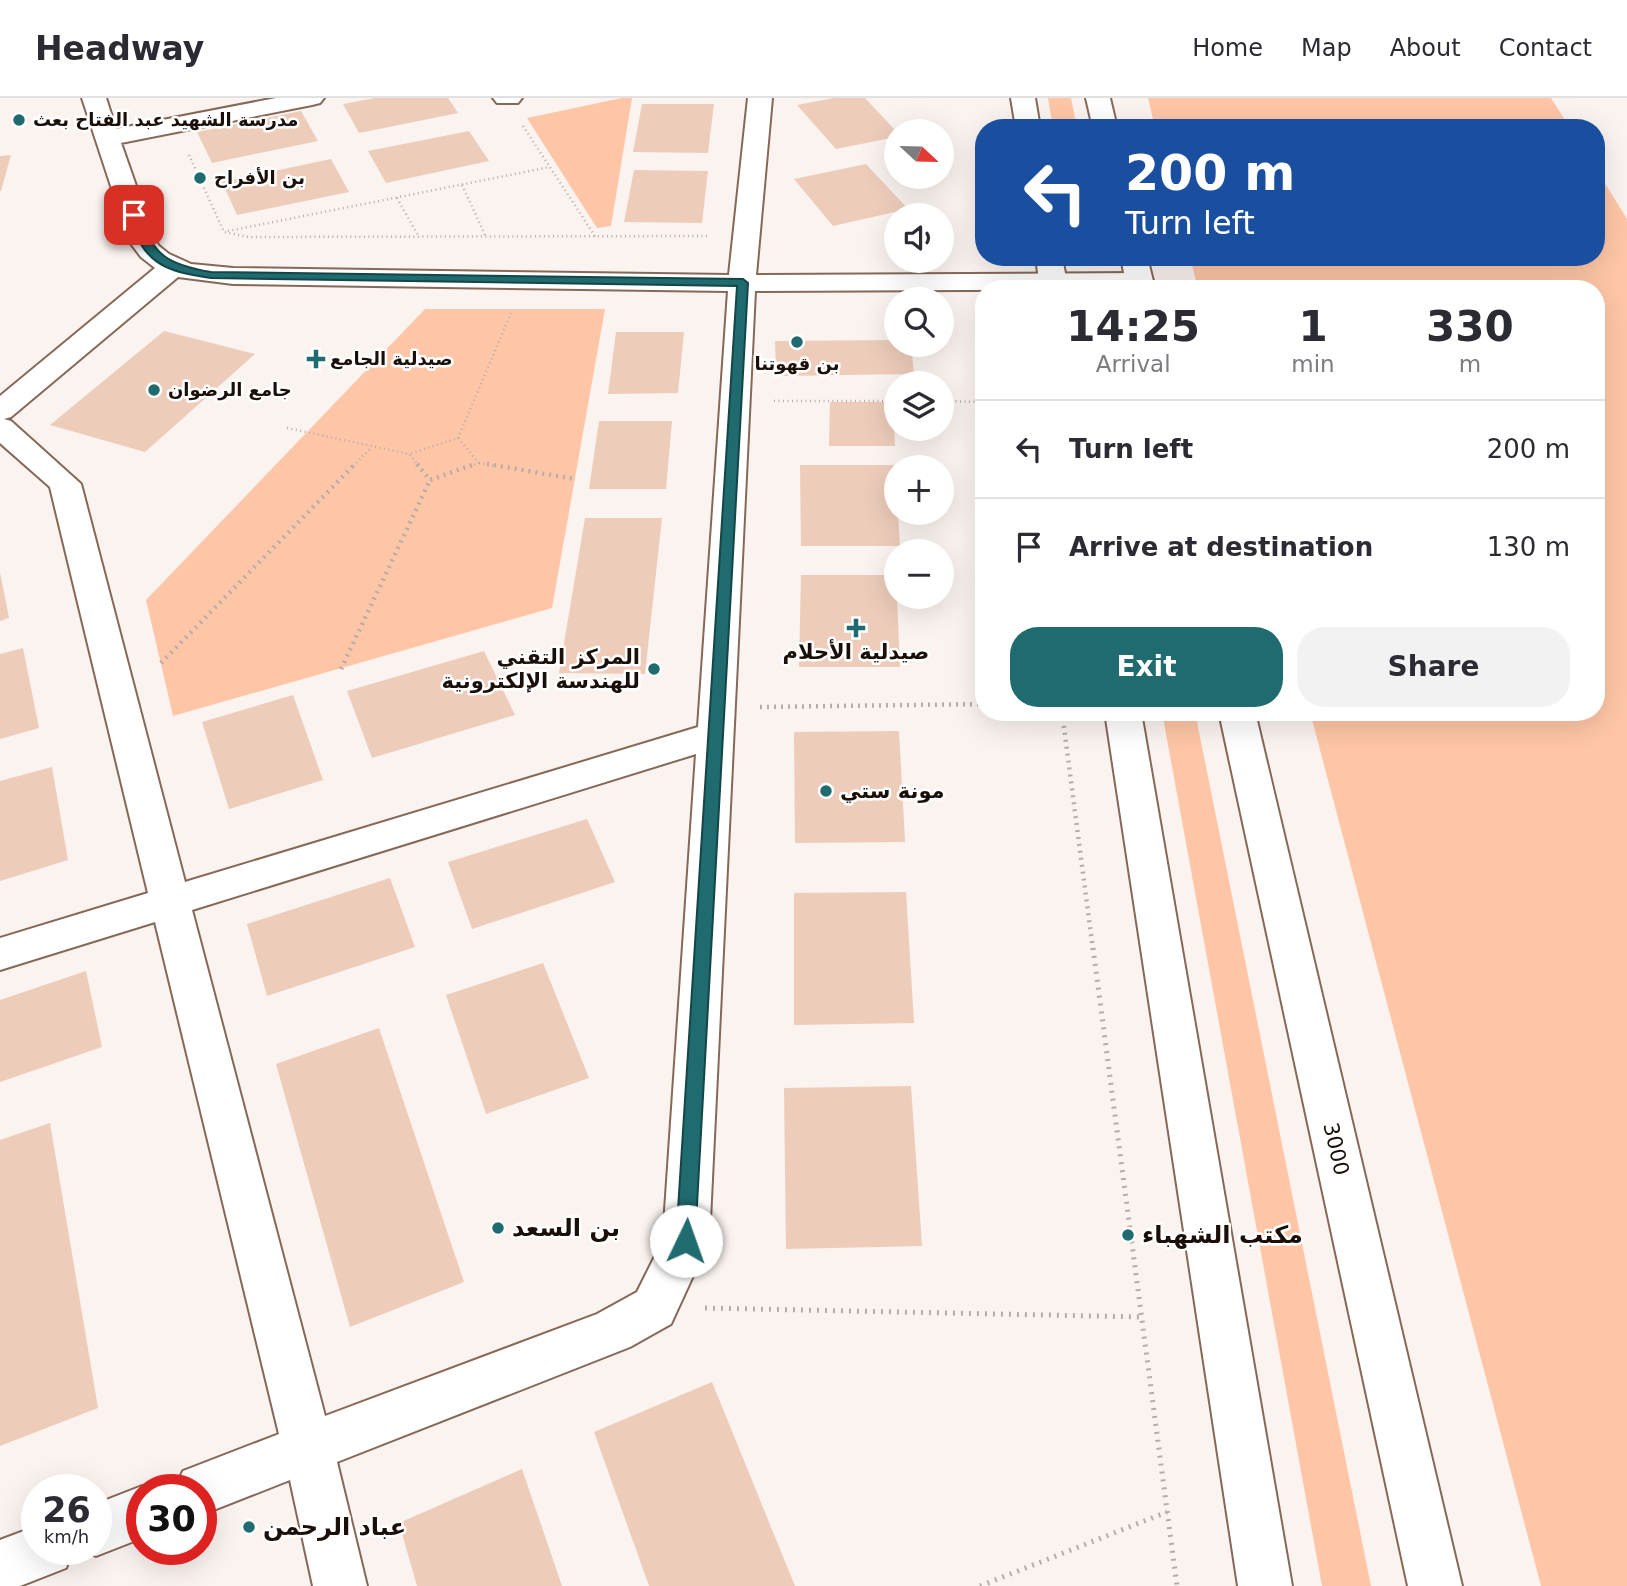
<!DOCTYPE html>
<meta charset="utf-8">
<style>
:root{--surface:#fff;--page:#f2f2f3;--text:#2b2b33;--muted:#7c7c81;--line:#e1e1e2;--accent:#1f6b6f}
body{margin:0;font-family:"DejaVu Sans","Noto Sans Arabic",sans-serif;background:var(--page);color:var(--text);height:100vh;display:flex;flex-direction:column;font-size:26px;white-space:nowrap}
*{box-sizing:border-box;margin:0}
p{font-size:23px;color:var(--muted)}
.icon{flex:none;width:38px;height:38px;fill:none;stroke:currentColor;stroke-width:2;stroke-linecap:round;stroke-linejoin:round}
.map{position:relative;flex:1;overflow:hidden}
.panel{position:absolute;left:975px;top:182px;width:630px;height:441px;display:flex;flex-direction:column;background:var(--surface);border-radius:28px;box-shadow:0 7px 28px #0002}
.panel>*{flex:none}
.guide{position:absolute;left:975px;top:21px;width:630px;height:147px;border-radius:28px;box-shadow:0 7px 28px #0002;background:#1a4fa0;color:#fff;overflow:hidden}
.needle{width:46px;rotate:112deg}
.fabs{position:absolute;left:884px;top:21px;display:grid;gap:14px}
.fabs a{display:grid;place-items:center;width:70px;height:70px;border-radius:50%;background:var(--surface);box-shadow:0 7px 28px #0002;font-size:35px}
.speed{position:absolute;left:21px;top:1376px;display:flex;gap:14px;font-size:35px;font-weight:700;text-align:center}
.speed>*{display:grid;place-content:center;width:91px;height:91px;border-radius:50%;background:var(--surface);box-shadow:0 7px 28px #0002;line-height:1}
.speed small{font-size:18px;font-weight:400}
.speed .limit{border:10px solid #d22;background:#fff;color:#111}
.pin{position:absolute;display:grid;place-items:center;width:60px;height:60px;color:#fff;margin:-30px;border-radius:14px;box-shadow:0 4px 10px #0006}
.me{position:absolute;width:77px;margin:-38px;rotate:3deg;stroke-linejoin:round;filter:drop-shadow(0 0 5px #0008)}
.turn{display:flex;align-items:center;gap:24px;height:147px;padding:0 35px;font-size:32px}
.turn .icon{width:91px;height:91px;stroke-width:2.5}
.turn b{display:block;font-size:49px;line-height:60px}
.eta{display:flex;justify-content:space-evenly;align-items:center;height:119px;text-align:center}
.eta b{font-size:42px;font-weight:700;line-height:49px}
.action{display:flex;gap:14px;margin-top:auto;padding:14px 35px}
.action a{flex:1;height:80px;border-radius:28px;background:var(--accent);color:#fff;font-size:28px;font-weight:700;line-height:80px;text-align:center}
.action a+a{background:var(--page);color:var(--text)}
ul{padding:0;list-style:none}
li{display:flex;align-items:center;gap:21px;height:98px;padding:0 35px;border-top:2px solid var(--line)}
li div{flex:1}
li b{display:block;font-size:26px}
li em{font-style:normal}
header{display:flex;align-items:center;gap:42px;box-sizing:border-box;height:98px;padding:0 35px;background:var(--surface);border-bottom:2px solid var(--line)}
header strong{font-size:33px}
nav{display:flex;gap:38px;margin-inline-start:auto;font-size:24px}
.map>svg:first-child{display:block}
.green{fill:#fec6a6}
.building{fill:#edccba}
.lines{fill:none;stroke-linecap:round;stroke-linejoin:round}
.street-casing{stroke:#866858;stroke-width:4}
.secondary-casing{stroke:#866858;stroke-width:4}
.path-far2{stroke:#b6ada9;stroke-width:2.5;stroke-dasharray:1 3.5;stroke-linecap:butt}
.path-far1{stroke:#b6ada9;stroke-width:4.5;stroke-dasharray:2 5;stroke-linecap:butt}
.path{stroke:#b6ada9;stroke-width:5;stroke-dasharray:2 6;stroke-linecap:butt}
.street{fill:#fff;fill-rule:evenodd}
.secondary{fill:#fff;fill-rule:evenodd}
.route{fill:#1f6b6f;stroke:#144648;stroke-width:2}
.poi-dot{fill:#1f6b6f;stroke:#fff;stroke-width:2.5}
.labels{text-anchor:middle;stroke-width:5;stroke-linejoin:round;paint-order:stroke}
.far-poi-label{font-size:18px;font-weight:bold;fill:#1a0f09;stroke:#fff;text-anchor:start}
.poi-label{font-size:21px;font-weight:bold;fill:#1a0f09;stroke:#fff}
.street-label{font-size:21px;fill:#1a0f09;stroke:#fff}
.near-poi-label{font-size:24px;font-weight:bold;fill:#1a0f09;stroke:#fff;text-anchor:start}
</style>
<header>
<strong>Headway</strong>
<nav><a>Home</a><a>Map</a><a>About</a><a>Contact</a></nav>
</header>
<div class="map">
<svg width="1627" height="1488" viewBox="0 0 1627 1488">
<rect width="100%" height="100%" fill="#faf3ef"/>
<g class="green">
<path d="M622 0H632L611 128 597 130 527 20Z"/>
<path d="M1048 0H1071L1077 30H1053Z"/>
<path d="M1148 0H1551L1570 30H1155Z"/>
<path d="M1596 71 1627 121V1488H1541L1310 614H1596V191H1198L1190 159H1596Z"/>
<path d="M425 211H605L552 510 173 618 146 502Z"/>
<path d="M1162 614H1195L1371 1488H1322Z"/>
</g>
<g class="building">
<path d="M375 0H448L458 15 359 35 343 6Z"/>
<path d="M834 0H865L896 33V39L836 51 797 7Z"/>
<path d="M642 6H714L708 55 633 54Z"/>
<path d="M301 13 318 43 212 65 197 34Z"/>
<path d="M469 33 489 63 386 85 368 53Z"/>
<path d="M11 57 1 93H0V58Z"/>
<path d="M331 61 349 94 237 117 222 84Z"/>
<path d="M866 66 908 111 833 128 794 81Z"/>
<path d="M634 72 708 73 702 125 624 124Z"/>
<path d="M164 233 255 256 145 354 50 327Z"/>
<path d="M616 234H684L678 295 608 296Z"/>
<path d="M896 242V247H911L914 276 776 278 775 243Z"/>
<path d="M830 304H893L895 348H829Z"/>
<path d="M599 323H672L666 391H589Z"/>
<path d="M800 367H895L900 448H801Z"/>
<path d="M585 420H662L645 576 559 575Z"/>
<path d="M0 474 9 520 0 523Z"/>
<path d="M801 477H896L900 569H799Z"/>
<path d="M23 550 39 630 0 641V556Z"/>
<path d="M484 553 515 617 372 660 347 593Z"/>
<path d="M293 597 323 682 229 711 202 624Z"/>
<path d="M899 633 905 744 795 745 794 634Z"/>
<path d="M52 669 68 762 0 783V683Z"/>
<path d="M587 721 615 784 472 831 448 764Z"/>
<path d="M390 780 415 849 267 898 247 826Z"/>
<path d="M906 794 914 925 794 927V795Z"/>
<path d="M543 865 589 980 486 1016 446 897Z"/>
<path d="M86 873 102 949 0 984V902Z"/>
<path d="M379 930 464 1184 350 1229 276 966Z"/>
<path d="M911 988 922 1148 786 1151 784 990Z"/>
<path d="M50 1025 98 1310 0 1348V1042Z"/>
<path d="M712 1284 795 1488H649L594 1334Z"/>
<path d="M522 1371 562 1488H417L399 1425Z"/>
</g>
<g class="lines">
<defs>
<g id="street">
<path d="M82 0H106L116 31 276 0H324L320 5 312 7 121 45 155 142 159 148 169 156 191 166 233 170 729 177 748 0H772L756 177 1139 175 1149 177 1153 183 1149 189 1141 191 755 193 709 1143 671 1226 630 1249 337 1364 367 1488H313L290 1382 201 1417V1391H175L183 1373 279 1336 155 824 0 872V840L148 795 50 389 0 345V298L155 170 141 159 129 143ZM178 179 233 186 728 193 698 629 185 784 81 386 11 323 4 321 11 319ZM696 656 663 1142 637 1194 597 1216 325 1318 192 812Z"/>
<path d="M493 0H522L518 5H497Z"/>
<path d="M142 1388 150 1391H142V1440L96 1458 78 1451H96V1406Z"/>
<path d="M37 1428V1451H73L66 1470 20 1488H0V1442Z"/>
</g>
<g id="secondary">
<path d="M1011 0H1035L1040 30H1016Z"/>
<path d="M1086 0H1110L1117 30H1093Z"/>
<path d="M1036 159H1062L1068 191H1040Z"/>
<path d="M1121 159H1147L1155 191H1127Z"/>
<path d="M1105 614H1141L1292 1488H1238Z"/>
<path d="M1219 614H1255L1462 1488H1408Z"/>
</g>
</defs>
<use href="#street" class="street-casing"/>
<use href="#secondary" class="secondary-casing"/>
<g class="path-far2">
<path d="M523 28 595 138"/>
<path d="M189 57 224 134 248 139 708 138"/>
<path d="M462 87 486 139"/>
<path d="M397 100 419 139"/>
<path d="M228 133 550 69"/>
<path d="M774 303H896"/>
<path d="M942 303 984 304"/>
<path d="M287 330 409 356"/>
<path d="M458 340 511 215"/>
<path d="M479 365 497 368"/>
<path d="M353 368 372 349"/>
<path d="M419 368 409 356 458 340 479 365"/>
<path d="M470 368 479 365"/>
</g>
<g class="path-far1">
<path d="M417 366 430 382 475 366"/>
<path d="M487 366 575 381"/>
<path d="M161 565 355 366"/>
<path d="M341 571 430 382"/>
<path d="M760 609 984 606"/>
<path d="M1062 614 1093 852"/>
</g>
<g class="path">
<path d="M1093 850 1177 1488"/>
<path d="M705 1210 1142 1219"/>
<path d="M980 1488 1167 1414"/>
</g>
<use href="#street" class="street"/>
<use href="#secondary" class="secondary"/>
</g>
<path class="route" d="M134 114 139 117C153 158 169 167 211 174L743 181 748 185 695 1143 692 1149 686 1152 679 1149 676 1143 737 188 211 180C162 173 144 165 128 117Z"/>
<g class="poi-dot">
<circle cx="19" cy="22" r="7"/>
<circle cx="200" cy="80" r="7"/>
<circle cx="797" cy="244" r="7"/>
<path d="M312.5 250.5h7v7h7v7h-7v7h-7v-7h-7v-7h7z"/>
<circle cx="154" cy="292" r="7"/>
<path d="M852.5 519.5h7v7h7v7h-7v7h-7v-7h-7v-7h7z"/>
<circle cx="654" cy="571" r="7"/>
<circle cx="826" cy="693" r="7"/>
<circle cx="498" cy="1130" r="7"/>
<circle cx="1128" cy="1137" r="7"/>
<circle cx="249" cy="1429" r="7"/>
</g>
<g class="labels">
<g class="far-poi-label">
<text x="33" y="28">مدرسة الشهيد عبد الفتاح بعث</text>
<text x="214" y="86">بن الأفراح</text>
<text x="330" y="267">صيدلية الجامع</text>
<text x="797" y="272" text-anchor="middle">بن قهوتنا</text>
<text x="168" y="298">جامع الرضوان</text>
</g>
<g class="poi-label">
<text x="856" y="561">صيدلية الأحلام</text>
<text x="640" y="566" text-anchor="end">المركز التقني<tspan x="640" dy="24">للهندسة الإلكترونية</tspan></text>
<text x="840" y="700" text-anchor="start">مونة ستي</text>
</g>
<g class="street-label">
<text transform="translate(1336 1051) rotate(77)" y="7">3000</text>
</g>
<g class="near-poi-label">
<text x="512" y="1138">بن السعد</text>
<text x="1142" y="1145">مكتب الشهباء</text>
<text x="263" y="1437">عباد الرحمن</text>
</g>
</g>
</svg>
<div class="fabs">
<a><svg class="needle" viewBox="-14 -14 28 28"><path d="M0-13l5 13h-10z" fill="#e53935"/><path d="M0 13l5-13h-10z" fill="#7c7c81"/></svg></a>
<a><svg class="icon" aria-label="sound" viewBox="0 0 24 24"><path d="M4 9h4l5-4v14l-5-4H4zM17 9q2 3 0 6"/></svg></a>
<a><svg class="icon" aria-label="search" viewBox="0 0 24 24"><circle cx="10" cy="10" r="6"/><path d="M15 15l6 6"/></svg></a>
<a><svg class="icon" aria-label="layers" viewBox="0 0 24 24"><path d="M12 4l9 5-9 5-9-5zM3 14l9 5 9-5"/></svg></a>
<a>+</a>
<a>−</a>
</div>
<div class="speed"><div>26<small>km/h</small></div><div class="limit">30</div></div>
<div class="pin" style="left:134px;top:117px;background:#d93025"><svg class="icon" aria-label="arrive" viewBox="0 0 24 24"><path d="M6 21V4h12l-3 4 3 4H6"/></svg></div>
<svg class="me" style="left:686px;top:1143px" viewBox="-20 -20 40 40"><circle r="19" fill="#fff"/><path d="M0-13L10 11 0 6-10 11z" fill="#1f6b6f"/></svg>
<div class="guide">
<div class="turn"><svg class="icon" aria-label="left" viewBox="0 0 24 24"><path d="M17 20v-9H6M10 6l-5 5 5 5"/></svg><div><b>200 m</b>Turn left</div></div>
</div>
<section class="panel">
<div class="eta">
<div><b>14:25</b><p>Arrival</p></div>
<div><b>1</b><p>min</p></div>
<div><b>330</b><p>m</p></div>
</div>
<ul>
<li><svg class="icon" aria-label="left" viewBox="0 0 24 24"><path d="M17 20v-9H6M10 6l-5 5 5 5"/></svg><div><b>Turn left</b></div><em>200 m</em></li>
<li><svg class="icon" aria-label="arrive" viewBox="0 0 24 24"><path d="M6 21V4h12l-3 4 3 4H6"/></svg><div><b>Arrive at destination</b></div><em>130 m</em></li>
</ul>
<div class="action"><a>Exit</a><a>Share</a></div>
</section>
</div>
